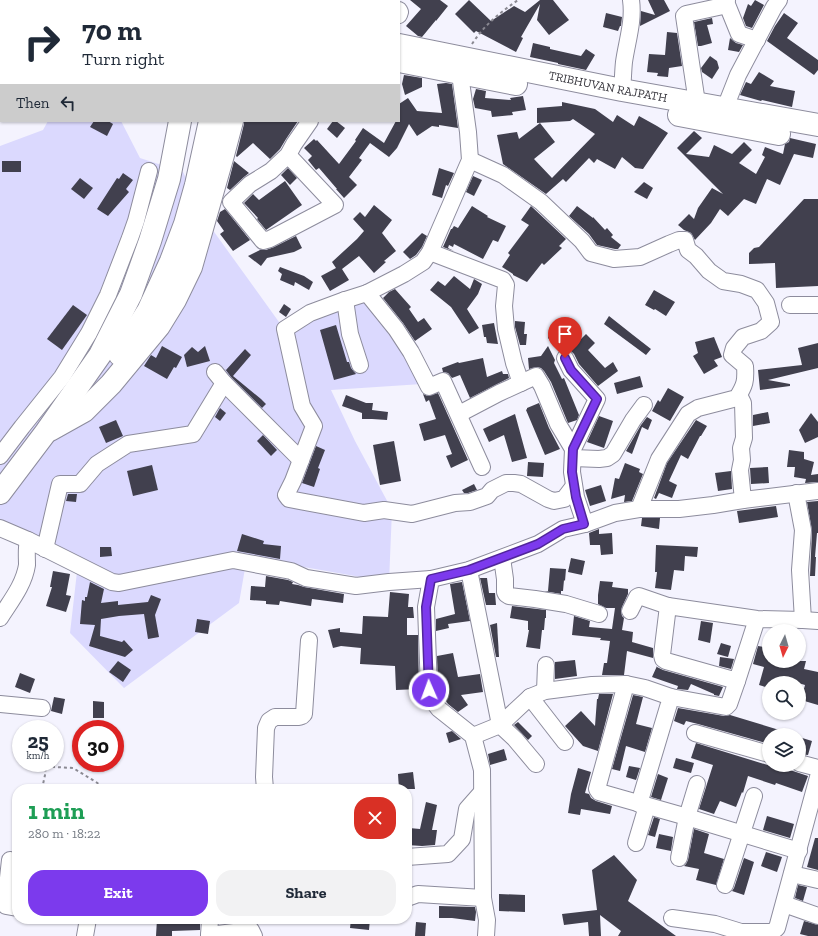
<!DOCTYPE html>
<meta charset="utf-8">
<style>
:root{--surface:#fff;--page:#f2f2f3;--text:#1f2937;--muted:#747a83;--accent:#7c3aed}
body{margin:0;font-family:"Zilla Slab",serif;background:var(--page);color:var(--text);height:100vh;display:flex;flex-direction:column;font-size:15px;white-space:nowrap}
*{box-sizing:border-box;margin:0}
p{font-size:13px;color:var(--muted)}
.icon{flex:none;width:22px;height:22px;fill:none;stroke:currentColor;stroke-width:2;stroke-linecap:round;stroke-linejoin:round}
.map{position:relative;flex:1;overflow:hidden}
.drawer{position:absolute;left:12px;top:784px;width:400px;height:140px;display:flex;flex-direction:column;background:var(--surface);border-radius:16px;box-shadow:0 1px 3px #0004}
.drawer>*{flex:none}
.banner{position:absolute;left:0px;top:0px;width:400px;height:122px;box-shadow:0 1px 3px #0004;background:#fff;color:var(--text);overflow:hidden}
.needle{width:26px;rotate:185deg}
.fabs{position:absolute;left:762px;top:624px;display:grid;gap:8px}
.fabs a{display:grid;place-items:center;width:44px;height:44px;border-radius:50%;background:var(--surface);box-shadow:0 1px 3px #0004;font-size:20px}
.speed{position:absolute;left:12px;top:720px;display:flex;gap:8px;font-size:20px;font-weight:700;text-align:center}
.speed>*{display:grid;place-content:center;width:52px;height:52px;border-radius:50%;background:var(--surface);box-shadow:0 1px 3px #0004;line-height:1}
.speed small{font-size:10px;font-weight:400}
.speed .limit{border:6px solid #d22;background:#fff;color:#111}
.pin{position:absolute;display:grid;place-items:center;width:34px;height:34px;color:#fff;margin:-41px -17px;border-radius:50% 50% 50% 0;rotate:-45deg;box-shadow:0 0 4px #0007}
.pin .icon{rotate:45deg}
.me{position:absolute;width:44px;margin:-22px;rotate:358deg;stroke-linejoin:round;filter:drop-shadow(0 0 3px #0008)}
.turn{display:flex;align-items:center;gap:14px;height:84px;padding:0 16px;font-size:18px}
.turn .icon{width:52px;height:52px;stroke-width:2.5}
.turn b{display:block;font-size:28px;line-height:34px}
.then{display:flex;align-items:center;height:38px;padding:0 16px;background:#0003;gap:8px;font-size:15px}
.round{display:grid;place-items:center;flex:none;width:42px;height:42px;border-radius:16px;background:var(--page)}
.overview{display:flex;align-items:center;justify-content:space-between;height:68px;padding:0 16px}
h1{font-size:24px;font-weight:800;line-height:30px;color:#1e9e55}
.cta{display:flex;gap:8px;margin-top:auto;padding:8px 16px}
.cta a{flex:1;height:46px;border-radius:16px;background:var(--accent);color:#fff;font-size:16px;font-weight:800;line-height:46px;text-align:center}
.cta a+a{background:var(--page);color:var(--text)}
.map>svg:first-child{display:block}
.green{fill:#dbd9fe}
.building{fill:#41404e}
.lines{fill:none;stroke-linecap:round;stroke-linejoin:round}
.minor-casing{stroke:#8d8c9d;stroke-width:18}
.highway-casing{stroke:#8d8c9d;stroke-width:24}
.path{stroke:#8a8992;stroke-width:2;stroke-dasharray:3 3;stroke-linecap:butt}
.minor{stroke:#fff;stroke-width:16}
.highway{stroke:#fff;stroke-width:22}
.route-casing{stroke:#51269a;stroke-width:10}
.route{stroke:#7c3aed;stroke-width:7}
.labels{text-anchor:middle;stroke-width:4;stroke-linejoin:round;paint-order:stroke}
.street-label{font-size:12px;fill:#333239;stroke:#fff}
</style>
<div class="map">
<svg width="818" height="936" viewBox="0 0 818 936">
<rect width="100%" height="100%" fill="#f4f3fe"/>
<path class="green" d="M48 121H121L140 158 183 172 212 229 284 329 367 293 422 384 331 390 355 441 392 510 389 582 247 557 239 603 124 688 70 633 78 563 0 534V146L43 130Z"/>
<g class="building">
<path d="M410 0H440L448 6 436 21V20L422 37 418 36 406 26 421 9Z"/>
<path d="M469 0 491 21 514 6 525 12 540 0H553L569 20 549 35 537 20 540 4 521 37 523 38 516 52 476 31 474 33 455 14Z"/>
<path d="M648 0H664L670 11 640 26 641 11 655 15Z"/>
<path d="M755 0 764 5 752 28 746 26 743 18 748 4 751 6Z"/>
<path d="M606 13 622 17 621 26H620L618 31 603 27Z"/>
<path d="M784 13 798 23 787 38 818 60V70L814 75 767 41 775 26Z"/>
<path d="M712 18 713 24 707 25 712 43 701 46H698L694 22Z"/>
<path d="M667 32 677 33 682 66 669 68 668 77 657 76 658 73 647 72 649 54 665 55Z"/>
<path d="M730 38 736 43 743 45 739 52 728 50Z"/>
<path d="M533 43 550 47V49L581 56 586 49 595 55 586 70 558 64V63L530 57Z"/>
<path d="M710 56 717 61 719 68 712 79 702 72 701 68Z"/>
<path d="M759 72 774 81 770 86 795 91 792 107 762 100 761 101 740 95 746 82 751 84Z"/>
<path d="M404 75 422 78V87L405 95 402 84Z"/>
<path d="M446 83 452 84 458 128 439 125V127L432 126 417 136 409 124 397 148 389 157 370 143 359 158 362 160 349 177 357 185 344 198 336 189H337L319 168 316 170 308 160 312 156 304 148 314 139 316 141 317 140 339 164 356 141 355 140 363 128 384 143 396 121H399V104L408 98 417 111 442 113 437 84Z"/>
<path d="M476 89 486 91 485 98 511 100 510 98 523 96 526 110 512 112 513 115 492 117 491 111 475 108 473 99Z"/>
<path d="M562 102 595 109 613 122 617 115 634 126 639 116 657 126 668 133 643 169 635 168 622 157 615 169 597 159 594 163 589 158 566 182 563 179 546 194 503 164 497 135 517 132 519 139 540 123 555 142 534 159 552 178 595 134 573 119 570 121 537 123V108L562 106Z"/>
<path d="M94 121H108L113 124 107 136 90 127Z"/>
<path d="M244 121H298L286 139 280 149 270 159 253 143 237 157 236 156 244 124Z"/>
<path d="M333 121H336L345 128 337 138 327 129Z"/>
<path d="M694 131 702 138 686 154 709 157 714 145 732 154 744 142 752 150 739 163 756 174 765 157 762 155 765 147 783 154 785 144 789 142 790 138 816 144 813 158 794 154 780 185 767 179 756 204 744 199 728 216 720 209 711 223 695 240 691 233 684 230 678 225 689 214 694 219 698 208 712 188 723 194 677 148Z"/>
<rect x="2" y="161" width="19" height="11"/>
<path d="M234 161 249 173 244 177 230 190 227 188Z"/>
<path d="M288 168 297 178 290 185 281 175Z"/>
<path d="M439 168 454 173 448 186 446 185 442 198 432 195Z"/>
<path d="M123 173 133 180 126 189 129 192 114 209 108 216 97 209 117 178 119 179Z"/>
<path d="M473 176 482 180 474 196 466 192Z"/>
<path d="M80 178 93 188 84 199 71 189Z"/>
<path d="M285 181 302 205 266 230 257 219 258 218 244 203 253 194 259 200Z"/>
<path d="M644 182 653 188 647 199 634 192Z"/>
<path d="M804 199H818V286L776 288 775 263 749 264V253L754 248 759 247Z"/>
<path d="M374 205 392 220 382 233 396 251 384 261 386 262 374 273 359 256 342 269 349 280 330 291 321 276 336 268 332 262 357 239 364 231 353 219 360 212 365 217Z"/>
<path d="M472 206 488 216 487 217 506 226 498 242 493 240 483 259 454 244 453 247 449 245 448 248 454 251 443 247 451 229H452L454 226 458 228Z"/>
<path d="M531 206 566 239 559 246 562 248 544 265 542 263 527 282 513 275V274L502 267 510 255 508 253 529 225 521 220Z"/>
<path d="M577 206 593 218V217L605 230 607 228 613 235 611 237 621 245 618 249H615L597 245 589 234 569 216Z"/>
<path d="M225 209 250 240 233 251 220 234 224 231 217 221 220 212Z"/>
<path d="M422 233 427 236 422 247 416 255 410 259 403 252Z"/>
<path d="M296 236 302 248 294 252 267 258 261 266 248 256 260 250H266L274 247Z"/>
<path d="M280 267 304 276 313 282 309 290 295 282 294 286 280 280 282 274 278 271Z"/>
<path d="M454 276 470 289 474 279 482 284 478 294 467 309 479 328 469 334 451 307 430 290 438 281 445 286Z"/>
<path d="M395 289 411 307 409 309 418 322 424 318 432 329 415 341 403 323 383 298 389 292Z"/>
<path d="M654 290 675 302 666 316 655 309 654 310 645 305Z"/>
<path d="M284 304 291 309 286 317 279 312Z"/>
<path d="M73 305 87 315 62 350 47 339Z"/>
<path d="M609 316 633 335 651 349 646 355 604 324Z"/>
<path d="M515 321 525 322 524 334H527L526 345H520L515 327Z"/>
<path d="M494 323 498 344 487 343 486 337H484L482 325Z"/>
<path d="M336 325 347 362H349L351 368 356 374 334 380 320 330Z"/>
<path d="M550 328 570 330 567 349H563L560 350 548 338Z"/>
<path d="M586 334 595 343 588 350 605 368 613 362 618 371 598 386 579 364 574 354 570 350Z"/>
<path d="M714 337 722 357 714 360 718 366 704 374 693 356 698 353 695 342Z"/>
<path d="M818 343V368L768 380 790 384V386L760 390 758 370 802 365 798 348Z"/>
<path d="M162 346 182 357 176 368 174 367 167 379 144 366 151 355 156 358Z"/>
<path d="M205 346 210 361 187 367 184 355 192 347 198 352Z"/>
<path d="M548 346 555 360 554 363 562 379 564 378 579 415 577 420 568 423 551 382 544 371 541 368 537 367 529 369 528 358 541 356Z"/>
<path d="M245 349 251 355 233 376 261 399 266 404 262 408 231 377 225 369 226 370Z"/>
<path d="M483 358 487 377 502 371 503 374H508L509 378 470 398 460 375 452 378 448 373 443 372 442 368 458 362 459 363Z"/>
<path d="M640 376 643 387 617 394 614 383Z"/>
<path d="M668 388 684 397 670 421 652 411 658 400 660 402Z"/>
<path d="M438 393 468 460 451 468 446 456 452 454 445 435 424 441 419 424 436 419 429 400 426 402 423 394 428 396Z"/>
<path d="M346 395 366 403H373L372 410 388 412 387 420 372 419H362V413L342 406Z"/>
<path d="M539 403 549 428 560 449 545 455 526 410 527 409V408Z"/>
<path d="M220 408 226 413 220 421 215 417Z"/>
<path d="M768 412 770 423 753 426V415Z"/>
<path d="M811 413 818 422V437L805 443 799 430Z"/>
<path d="M515 414 527 458 512 462 504 435 489 442 483 429Z"/>
<path d="M599 416 613 421 604 448 587 442Z"/>
<path d="M647 417 652 420 648 430 642 427 632 454 626 451 641 425Z"/>
<path d="M116 420 123 436 106 443 99 427Z"/>
<path d="M696 420 707 426 701 436H700L688 459 681 455 669 481 677 485 672 498 659 493 656 499 654 498 667 463Z"/>
<path d="M263 435 277 450 271 456 257 441Z"/>
<path d="M394 441 401 481 380 485 373 445Z"/>
<path d="M316 446 325 450 318 468 320 469 314 487 302 483Z"/>
<path d="M789 450 804 452V459L814 462 811 475 818 474V482L805 483 806 479 794 477 795 467H787Z"/>
<path d="M528 462 544 463 543 477 527 476Z"/>
<path d="M625 463 640 469 639 472 643 474 632 501 624 502 625 495 611 499 615 478 619 479Z"/>
<path d="M152 465 158 490 133 496 127 471Z"/>
<path d="M768 467 769 483 751 484 750 468Z"/>
<path d="M731 471 732 489 718 491 715 473Z"/>
<path d="M474 484 477 490 468 493H464L462 490Z"/>
<path d="M601 485 606 501 590 506 585 490Z"/>
<path d="M68 494H77L76 502 66 501Z"/>
<path d="M818 501V533H817L815 557H816L815 576H810L812 531 807 502Z"/>
<path d="M776 506 778 517 739 523 737 511Z"/>
<path d="M642 518H660L659 529 641 526Z"/>
<path d="M599 529V534L612 533 613 554 601 555 600 545H590L589 533Z"/>
<path d="M242 534 264 541 263 544 281 546 280 559 237 551Z"/>
<path d="M656 545 698 547 697 557 685 556 684 571 674 570 671 590 655 588 657 572H655Z"/>
<path d="M100 547H111L112 556 100 557Z"/>
<path d="M571 558 585 561 582 575 568 572Z"/>
<path d="M550 568 566 569 565 581 564 580 563 591H561V594L544 591H548Z"/>
<path d="M53 571 70 574 66 595 71 596 66 612 46 606 52 587H50Z"/>
<path d="M266 576 288 580 293 582 292 584 298 585 304 587 344 594 343 603 312 599 311 606 280 601 279 605 266 604V601L250 600 251 586 265 587Z"/>
<path d="M480 578H487L489 593H495L496 605H486Z"/>
<path d="M600 581 613 582 612 587 628 589V594L622 607 621 611 622 616 624 618 622 630 633 632 632 642 653 648V658L627 651 624 675H602L604 663H607L610 641 600 640 601 638 572 635 574 616 590 621 589 627 612 629 615 608H606L598 604V595Z"/>
<path d="M90 582 104 589 101 603 118 601V605L148 602 151 595 161 599 155 615 159 637 148 639 144 614 119 616 101 619 100 636 122 642 124 640 133 650 125 657 89 646 95 625 80 624 82 600 85 601V597H87Z"/>
<path d="M462 582 470 621 448 624 449 628 436 631V619L455 614 450 584Z"/>
<path d="M390 592 409 594 408 607H413L414 618H407V635H418L419 689 396 690 395 666 360 664 361 648 341 646 333 648 328 630 340 628V632L362 634 363 616 388 617Z"/>
<path d="M512 606 546 610V618H545L544 630H542L540 649 526 647 529 630H528V621L510 618Z"/>
<path d="M197 619 210 621 208 634 195 632Z"/>
<path d="M701 621 713 623 710 643 698 640Z"/>
<path d="M497 623 499 657H496L490 625Z"/>
<path d="M721 643 731 646 728 657 717 654Z"/>
<path d="M758 646 769 648V661H806L804 669 818 672V705L801 700 805 685 778 677 776 683H769V688L759 685 764 667 753 664Z"/>
<path d="M453 653 458 677 480 674 483 692 461 695 468 705 458 712 448 704 443 697H442L438 688 437 656Z"/>
<path d="M720 657 734 659 731 669 719 666Z"/>
<path d="M575 660 577 676 555 679V662Z"/>
<path d="M118 661 131 670 123 682 109 672Z"/>
<path d="M657 667 663 670 723 687 719 696 714 695V694L691 684 688 690 677 689 678 686 652 677 657 666Z"/>
<path d="M20 673 35 679 30 693 15 687Z"/>
<path d="M599 694H613L598 751 583 746 565 726 581 711 595 726 597 699H598Z"/>
<path d="M633 695 643 697 636 724 652 728 645 752 626 746 620 771 612 769Z"/>
<path d="M54 697 65 699 62 714 51 711Z"/>
<path d="M93 701 104 702V718H93Z"/>
<path d="M678 708 724 716 730 715 789 733V735H769V744L698 724 686 721 684 725 674 721Z"/>
<path d="M518 722 532 736 528 740 514 725Z"/>
<path d="M452 731 461 739 449 743 446 733Z"/>
<path d="M799 737 812 741 808 755 799 754Z"/>
<path d="M696 743 787 771V769L808 776 802 792 776 783 775 785 748 776 743 793 742 792 736 807 720 801 714 814 699 809 713 765 691 758Z"/>
<path d="M504 749 507 760 490 765 488 754Z"/>
<path d="M676 758 694 763 691 773 673 768Z"/>
<path d="M629 766 640 768 636 780 626 777Z"/>
<path d="M578 768 591 772 585 793 589 794 591 798 596 801 612 806 610 814 581 809 580 815 568 813 571 794Z"/>
<path d="M413 772 415 789H399L398 774Z"/>
<path d="M658 774 668 778 661 800 651 797Z"/>
<path d="M426 802 437 805 432 830H437L435 845 422 846 407 845 409 828 420 829Z"/>
<path d="M767 816 794 824 790 838 763 830Z"/>
<path d="M654 817 660 819 655 837 648 835Z"/>
<path d="M694 829 709 834 704 853 724 859 716 885 696 880 699 869 684 866 686 864 688 860Z"/>
<path d="M659 834 673 837 671 851 656 848Z"/>
<path d="M815 838H818V870L807 867Z"/>
<path d="M766 852 782 857 777 872 761 866Z"/>
<path d="M614 855 637 880 628 901 676 936H618L621 931 600 915 601 936H589L588 922 564 925 562 914 597 910 592 870Z"/>
<path d="M744 858 754 862 744 895 732 891 734 888Z"/>
<path d="M798 885 807 887 803 901 795 898Z"/>
<path d="M499 894 525 895V912L499 911Z"/>
<path d="M439 906 475 907 476 912 475 921 452 918H439Z"/>
<path d="M157 919H200V930L172 931V936H156Z"/>
<path d="M219 919H233L234 922 219 924Z"/>
<path d="M351 919H370L369 930 350 928Z"/>
<path d="M804 921 818 925V936H808L800 934Z"/>
<path d="M416 922 426 923 425 936H415Z"/>
</g>
<g class="lines">
<defs>
<g id="minor">
<path d="M49 1 50 0"/>
<path d="M0 2 1 0"/>
<path d="M726 2 739 34 757 40"/>
<path d="M399 10 400 12 399 15"/>
<path d="M0 63 1 61"/>
<path d="M622 90C623 81 623 71 624 62 627 41 634 21 631 0"/>
<path d="M697 103 684 16 686 14 723 6 726 2 727 0"/>
<path d="M723 119 725 108 738 75 774 7 779 0"/>
<path d="M288 155 335 205 270 239 263 241 231 202 250 184 271 171 288 155 294 144 310 121"/>
<path d="M470 160 503 175 541 202 582 241 591 253 614 259 640 257 669 244 679 240H685L688 250 696 256 709 271 723 281 741 284 757 290 766 303 771 322 761 331 743 337 734 348 732 355 745 366C746 381 745 385 737 398L698 408 688 414 659 459 639 509"/>
<path d="M430 252 503 280 506 285 504 306 506 329 514 363 521 383"/>
<path d="M367 293 396 329 411 352 429 387 443 381 482 467"/>
<path d="M345 300 350 334 360 365"/>
<path d="M790 305H818"/>
<path d="M565 358 571 370 597 399 573 449"/>
<path d="M215 372 224 383 301 460 314 426 302 406 285 329 310 313 345 300 367 293 404 274 423 262 430 252 470 160 468 132 460 74 462 64"/>
<path d="M739 395 743 403 744 438 741 448 742 460 740 470 743 500"/>
<path d="M459 414 499 393 536 376 542 386 558 424 573 449 572 472 576 497 585 524"/>
<path d="M0 456 22 427 62 377 89 333 108 295 130 238 136 221 149 171"/>
<path d="M573 458 599 459 607 458 613 454 633 420 644 405"/>
<path d="M301 460 293 481 286 495 289 499 364 513 384 510 412 514 455 503 470 502 487 496 492 490 506 483H514L521 484 548 499 554 501 564 499 574 486"/>
<path d="M796 493 803 530 800 570 803 620"/>
<path d="M0 528 28 540 112 582 119 583 233 560 291 571 306 578 356 586 389 582 431 579"/>
<path d="M45 549 60 484H80L97 464 128 444 193 434 224 383"/>
<path d="M502 558 505 579V592L506 594 509 596 535 599 566 604 599 614"/>
<path d="M469 570 500 725 515 739 536 764"/>
<path d="M630 611 637 597 639 596 668 606"/>
<path d="M0 618C10 602 24 585 27 565 27 557 26 549 28 540"/>
<path d="M757 619 737 681 666 661 663 659 662 655 668 606 757 619 803 620 818 621"/>
<path d="M626 684 597 789 599 792 687 817 799 851"/>
<path d="M545 691 546 665"/>
<path d="M530 697 565 742"/>
<path d="M671 697 726 707 729 704 737 681"/>
<path d="M0 704 42 708"/>
<path d="M695 733 769 754"/>
<path d="M473 736 500 725 530 697 545 691 592 685 626 684 645 688 671 697 639 804"/>
<path d="M799 763 818 768"/>
<path d="M265 789 264 777 266 728 269 721 275 717H299L302 716 304 714 309 640"/>
<path d="M636 843 647 806"/>
<path d="M407 857 448 854 462 839 467 809 482 792"/>
<path d="M679 858 687 817 697 784"/>
<path d="M10 860 7 887 6 906 17 908"/>
<path d="M792 874 818 880"/>
<path d="M725 885 754 796"/>
<path d="M407 898 418 894 483 898"/>
<path d="M784 904 818 916"/>
<path d="M672 918 715 924 741 932H772L777 928 818 777"/>
<path d="M209 935 251 930 254 936"/>
<path d="M85 936 88 919"/>
<path d="M209 936 210 919"/>
<path d="M486 936 487 920 483 898 482 770 473 736 439 709 432 700 429 690 426 607 431 579 469 570 538 544 563 529 585 524 615 513 639 509H679L713 505 743 500 818 491"/>
</g>
<g id="highway">
<path d="M93 0 97 1"/>
<path d="M153 0 155 1"/>
<path d="M195 0 199 1"/>
<path id="s1" d="M399 45 622 90 818 125"/>
<path d="M399 61 516 84"/>
<path d="M679 115 779 134"/>
<path d="M120 355 148 311 171 261 185 224 196 185 210 121"/>
<path d="M50 430 84 411 111 384 159 326 175 300 191 267 223 155 232 121"/>
<path d="M0 493 46 432 100 355 131 294 150 241 169 179 180 121"/>
</g>
</defs>
<use href="#minor" class="minor-casing"/>
<use href="#highway" class="highway-casing"/>
<g class="path">
<path d="M472 44C484 25 501 12 518 0"/>
<path d="M39 729 40 721"/>
<path d="M47 763 54 767 73 768 96 782 105 789"/>
<path d="M42 789 45 775 46 763"/>
</g>
<use href="#minor" class="minor"/>
<use href="#highway" class="highway"/>
</g>
<g class="lines">
<defs>
<path id="route" d="M429 690 426 607 431 579 469 570 538 544 563 529 584 524 576 497 572 472 573 449 597 399 571 370 565 358"/>
</defs>
<use href="#route" class="route-casing"/>
<use href="#route" class="route"/>
</g>
<g class="labels">
<g class="street-label">
<text dy="4" stroke="none"><textPath href="#s1" startOffset="213">TRIBHUVAN RAJPATH</textPath></text>
</g>
</g>
</svg>
<div class="fabs">
<a><svg class="needle" viewBox="-14 -14 28 28"><path d="M0-13l5 13h-10z" fill="#e53935"/><path d="M0 13l5-13h-10z" fill="#747a83"/></svg></a>
<a><svg class="icon" aria-label="search" viewBox="0 0 24 24"><circle cx="10" cy="10" r="6"/><path d="M15 15l6 6"/></svg></a>
<a><svg class="icon" aria-label="layers" viewBox="0 0 24 24"><path d="M12 4l9 5-9 5-9-5zM3 14l9 5 9-5"/></svg></a>
</div>
<div class="speed"><div>25<small>km/h</small></div><div class="limit">30</div></div>
<div class="pin" style="left:565px;top:358px;background:#d93025"><svg class="icon" aria-label="arrive" viewBox="0 0 24 24"><path d="M6 21V4h12l-3 4 3 4H6"/></svg></div>
<svg class="me" style="left:429px;top:690px" viewBox="-20 -20 40 40"><circle r="17" fill="#7c3aed" stroke="#fff" stroke-width="3"/><path d="M0-11L8 9 0 5-8 9z" fill="#fff"/></svg>
<div class="banner">
<div class="turn"><svg class="icon" aria-label="right" viewBox="0 0 24 24"><path d="M7 20v-9h11M14 6l5 5-5 5"/></svg><div><b>70 m</b>Turn right</div></div>
<div class="then">Then<svg class="icon" aria-label="left" viewBox="0 0 24 24"><path d="M17 20v-9H6M10 6l-5 5 5 5"/></svg></div>
</div>
<section class="drawer">
<div class="overview"><div><h1>1 min</h1><p>280 m · 18:22</p></div><a class="round" style="background:#d93025;color:#fff"><svg class="icon" aria-label="close" viewBox="0 0 24 24"><path d="M6 6l12 12M18 6L6 18"/></svg></a></div>
<div class="cta"><a>Exit</a><a>Share</a></div>
</section>
</div>
